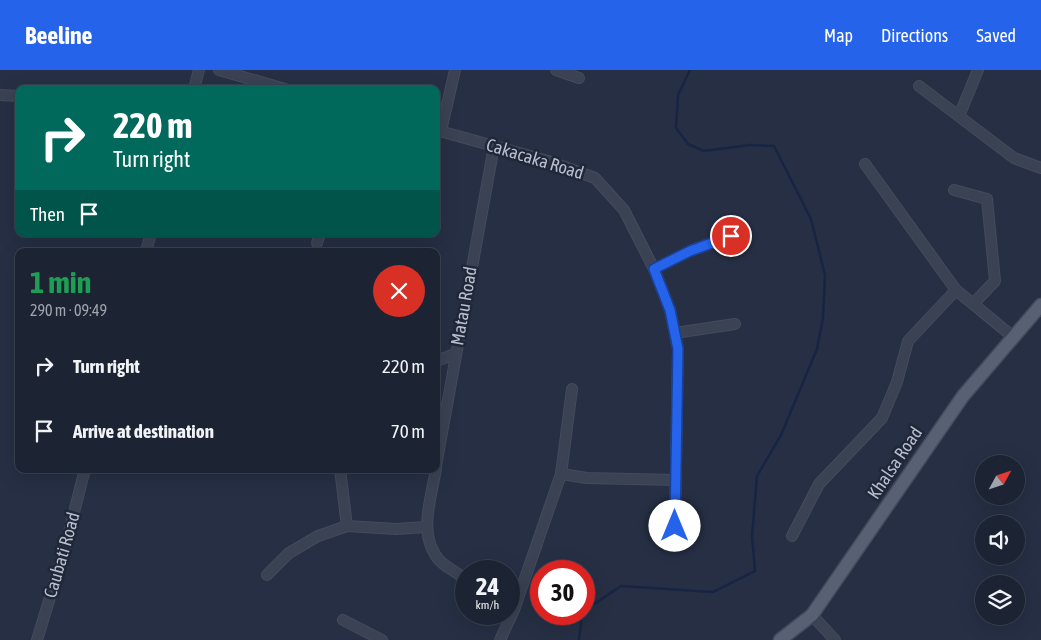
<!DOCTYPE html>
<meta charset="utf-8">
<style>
:root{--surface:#1c2333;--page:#252b3b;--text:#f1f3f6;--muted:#a0a4ac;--line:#3a404e;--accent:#2563eb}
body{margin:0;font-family:"Asap Condensed",sans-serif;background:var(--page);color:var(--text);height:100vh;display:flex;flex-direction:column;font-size:19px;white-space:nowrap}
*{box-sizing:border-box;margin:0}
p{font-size:16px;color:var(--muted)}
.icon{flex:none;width:28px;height:28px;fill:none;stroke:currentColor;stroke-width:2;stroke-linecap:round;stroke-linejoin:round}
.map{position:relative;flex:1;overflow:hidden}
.drawer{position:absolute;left:15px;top:178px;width:425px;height:225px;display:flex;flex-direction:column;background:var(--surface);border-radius:10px;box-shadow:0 5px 20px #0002,0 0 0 1px var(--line)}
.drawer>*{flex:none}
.top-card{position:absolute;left:15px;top:15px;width:425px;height:152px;border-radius:10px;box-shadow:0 5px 20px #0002,0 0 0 1px var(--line);background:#00695c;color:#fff;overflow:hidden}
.needle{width:32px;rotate:50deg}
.fabs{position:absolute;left:975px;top:385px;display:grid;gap:10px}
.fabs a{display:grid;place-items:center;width:50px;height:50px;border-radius:50%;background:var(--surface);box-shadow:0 5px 20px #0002,0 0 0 1px var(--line);font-size:25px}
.speed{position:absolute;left:455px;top:490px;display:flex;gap:10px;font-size:25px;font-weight:700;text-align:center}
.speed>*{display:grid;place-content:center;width:65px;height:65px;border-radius:50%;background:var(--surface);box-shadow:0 5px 20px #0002,0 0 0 1px var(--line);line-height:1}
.speed small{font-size:12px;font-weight:400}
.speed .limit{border:8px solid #d22;background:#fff;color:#111}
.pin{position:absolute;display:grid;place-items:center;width:42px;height:42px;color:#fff;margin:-21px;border:2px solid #fff;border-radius:50%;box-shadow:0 1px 5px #0007}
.me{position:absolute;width:55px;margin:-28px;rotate:0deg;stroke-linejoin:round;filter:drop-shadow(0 0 4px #0008)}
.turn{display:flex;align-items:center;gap:18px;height:105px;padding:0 15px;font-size:22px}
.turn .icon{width:65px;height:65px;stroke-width:2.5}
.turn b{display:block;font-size:35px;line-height:42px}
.then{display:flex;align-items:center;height:48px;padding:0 15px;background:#0003;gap:10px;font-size:19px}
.round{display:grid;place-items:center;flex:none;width:52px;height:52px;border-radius:26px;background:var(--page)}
.headline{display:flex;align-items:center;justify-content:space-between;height:85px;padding:0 15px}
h1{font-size:30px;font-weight:700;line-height:38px;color:#1e9e55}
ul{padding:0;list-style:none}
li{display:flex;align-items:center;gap:15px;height:65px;padding:0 15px}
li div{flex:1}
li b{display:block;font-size:19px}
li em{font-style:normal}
header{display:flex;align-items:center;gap:30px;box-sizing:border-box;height:70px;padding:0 25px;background:var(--accent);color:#fff}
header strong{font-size:24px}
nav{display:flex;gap:28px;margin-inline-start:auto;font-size:18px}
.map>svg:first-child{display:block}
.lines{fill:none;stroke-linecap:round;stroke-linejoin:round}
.stream{stroke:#172543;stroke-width:2.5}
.minor-casing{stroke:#444b5d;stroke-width:12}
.major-casing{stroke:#444b5d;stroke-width:15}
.minor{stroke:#3a4253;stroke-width:10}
.major{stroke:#586173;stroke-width:12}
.route-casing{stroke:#184099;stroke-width:12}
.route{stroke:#2563eb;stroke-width:9}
.labels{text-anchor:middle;stroke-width:5;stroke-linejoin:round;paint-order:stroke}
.street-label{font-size:18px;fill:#b8becd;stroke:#1f2739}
</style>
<header>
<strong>Beeline</strong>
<nav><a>Map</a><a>Directions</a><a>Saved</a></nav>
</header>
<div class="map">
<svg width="1041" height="570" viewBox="0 0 1041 570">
<rect width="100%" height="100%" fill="#262f44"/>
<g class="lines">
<g class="stream">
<path d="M584 541 621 516 713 522 755 501 752 466 757 406 781 365 817 279 823 248 825 205 811 149 774 76 750 75 704 81 688 74 676 58 678 25 690 0"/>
<path d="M579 570 582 544"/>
</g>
<defs>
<g id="minor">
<path d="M219 0 285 19"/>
<path d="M556 0 579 8"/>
<path d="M919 16 1014 88 1041 98"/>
<path d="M194 19 199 0"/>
<path d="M0 25 19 26"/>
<path d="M959 46 978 0"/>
<path d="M436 60 548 91 595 108 624 140 654 199 670 240 678 279 675 456"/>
<path d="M441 61 455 0"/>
<path d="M865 94 956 220 1012 266"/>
<path d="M954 120 987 129 995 211 973 234"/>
<path d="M317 173 320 164"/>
<path d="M146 181 151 164"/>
<path d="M654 199 690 181 731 166"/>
<path d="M675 263 735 254"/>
<path d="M436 291 455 284"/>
<path d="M436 396 494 76"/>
<path d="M340 399 347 456"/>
<path d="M436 399C431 430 417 465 440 491 447 498 458 503 466 509"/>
<path d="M561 404 587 408 676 410"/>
<path d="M792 466 819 414 882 348 897 312 908 271 956 220"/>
<path d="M267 505 289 483 318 466 347 456 396 459 426 457"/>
<path d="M812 545 835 570"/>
<path d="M343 550 382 570"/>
<path d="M37 570 65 478 85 399"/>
<path d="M500 570 514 540 561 404 572 319"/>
</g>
<path id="major" d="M780 570 812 545 963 326 1041 235"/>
</defs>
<use href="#minor" class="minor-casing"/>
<use href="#major" class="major-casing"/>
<use href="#minor" class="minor"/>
<use href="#major" class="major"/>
</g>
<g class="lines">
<defs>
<path id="route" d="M675 456 678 279 670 240 654 199 690 181 731 166"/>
</defs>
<use href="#route" class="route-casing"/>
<use href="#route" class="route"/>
</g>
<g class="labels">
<g class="street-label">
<text transform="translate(535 89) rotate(17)" y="6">Cakacaka Road</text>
<text transform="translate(464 236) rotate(-80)" y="6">Matau Road</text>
<text transform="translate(895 393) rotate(-56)" y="6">Khalsa Road</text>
<text transform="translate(62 485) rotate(-74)" y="6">Caubati Road</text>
</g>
</g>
</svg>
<div class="fabs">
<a><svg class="needle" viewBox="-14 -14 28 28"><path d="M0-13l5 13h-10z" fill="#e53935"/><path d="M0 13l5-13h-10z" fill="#a0a4ac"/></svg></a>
<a><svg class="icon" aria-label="sound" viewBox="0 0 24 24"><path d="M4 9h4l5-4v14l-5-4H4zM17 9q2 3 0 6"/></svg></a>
<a><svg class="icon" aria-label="layers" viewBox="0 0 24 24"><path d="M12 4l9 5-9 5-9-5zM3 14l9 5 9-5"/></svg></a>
</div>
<div class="speed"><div>24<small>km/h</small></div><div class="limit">30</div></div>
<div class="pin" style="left:731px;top:166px;background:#d93025"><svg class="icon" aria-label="arrive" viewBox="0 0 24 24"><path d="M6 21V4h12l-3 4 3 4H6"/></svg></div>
<svg class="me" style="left:675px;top:456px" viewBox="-20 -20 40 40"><circle r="19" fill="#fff"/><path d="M0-13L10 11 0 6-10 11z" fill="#2563eb"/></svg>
<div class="top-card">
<div class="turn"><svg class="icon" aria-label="right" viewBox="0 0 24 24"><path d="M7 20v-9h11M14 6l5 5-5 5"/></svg><div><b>220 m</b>Turn right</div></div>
<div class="then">Then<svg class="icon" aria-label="arrive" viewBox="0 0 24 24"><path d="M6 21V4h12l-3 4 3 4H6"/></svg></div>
</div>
<section class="drawer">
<div class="headline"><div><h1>1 min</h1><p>290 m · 09:49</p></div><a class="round" style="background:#d93025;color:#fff"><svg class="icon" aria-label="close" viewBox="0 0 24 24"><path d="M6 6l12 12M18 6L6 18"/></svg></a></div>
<ul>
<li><svg class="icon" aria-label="right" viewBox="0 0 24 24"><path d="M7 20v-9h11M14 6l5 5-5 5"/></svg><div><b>Turn right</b></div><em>220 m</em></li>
<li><svg class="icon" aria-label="arrive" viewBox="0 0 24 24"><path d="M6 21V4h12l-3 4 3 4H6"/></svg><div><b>Arrive at destination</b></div><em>70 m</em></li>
</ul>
</section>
</div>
